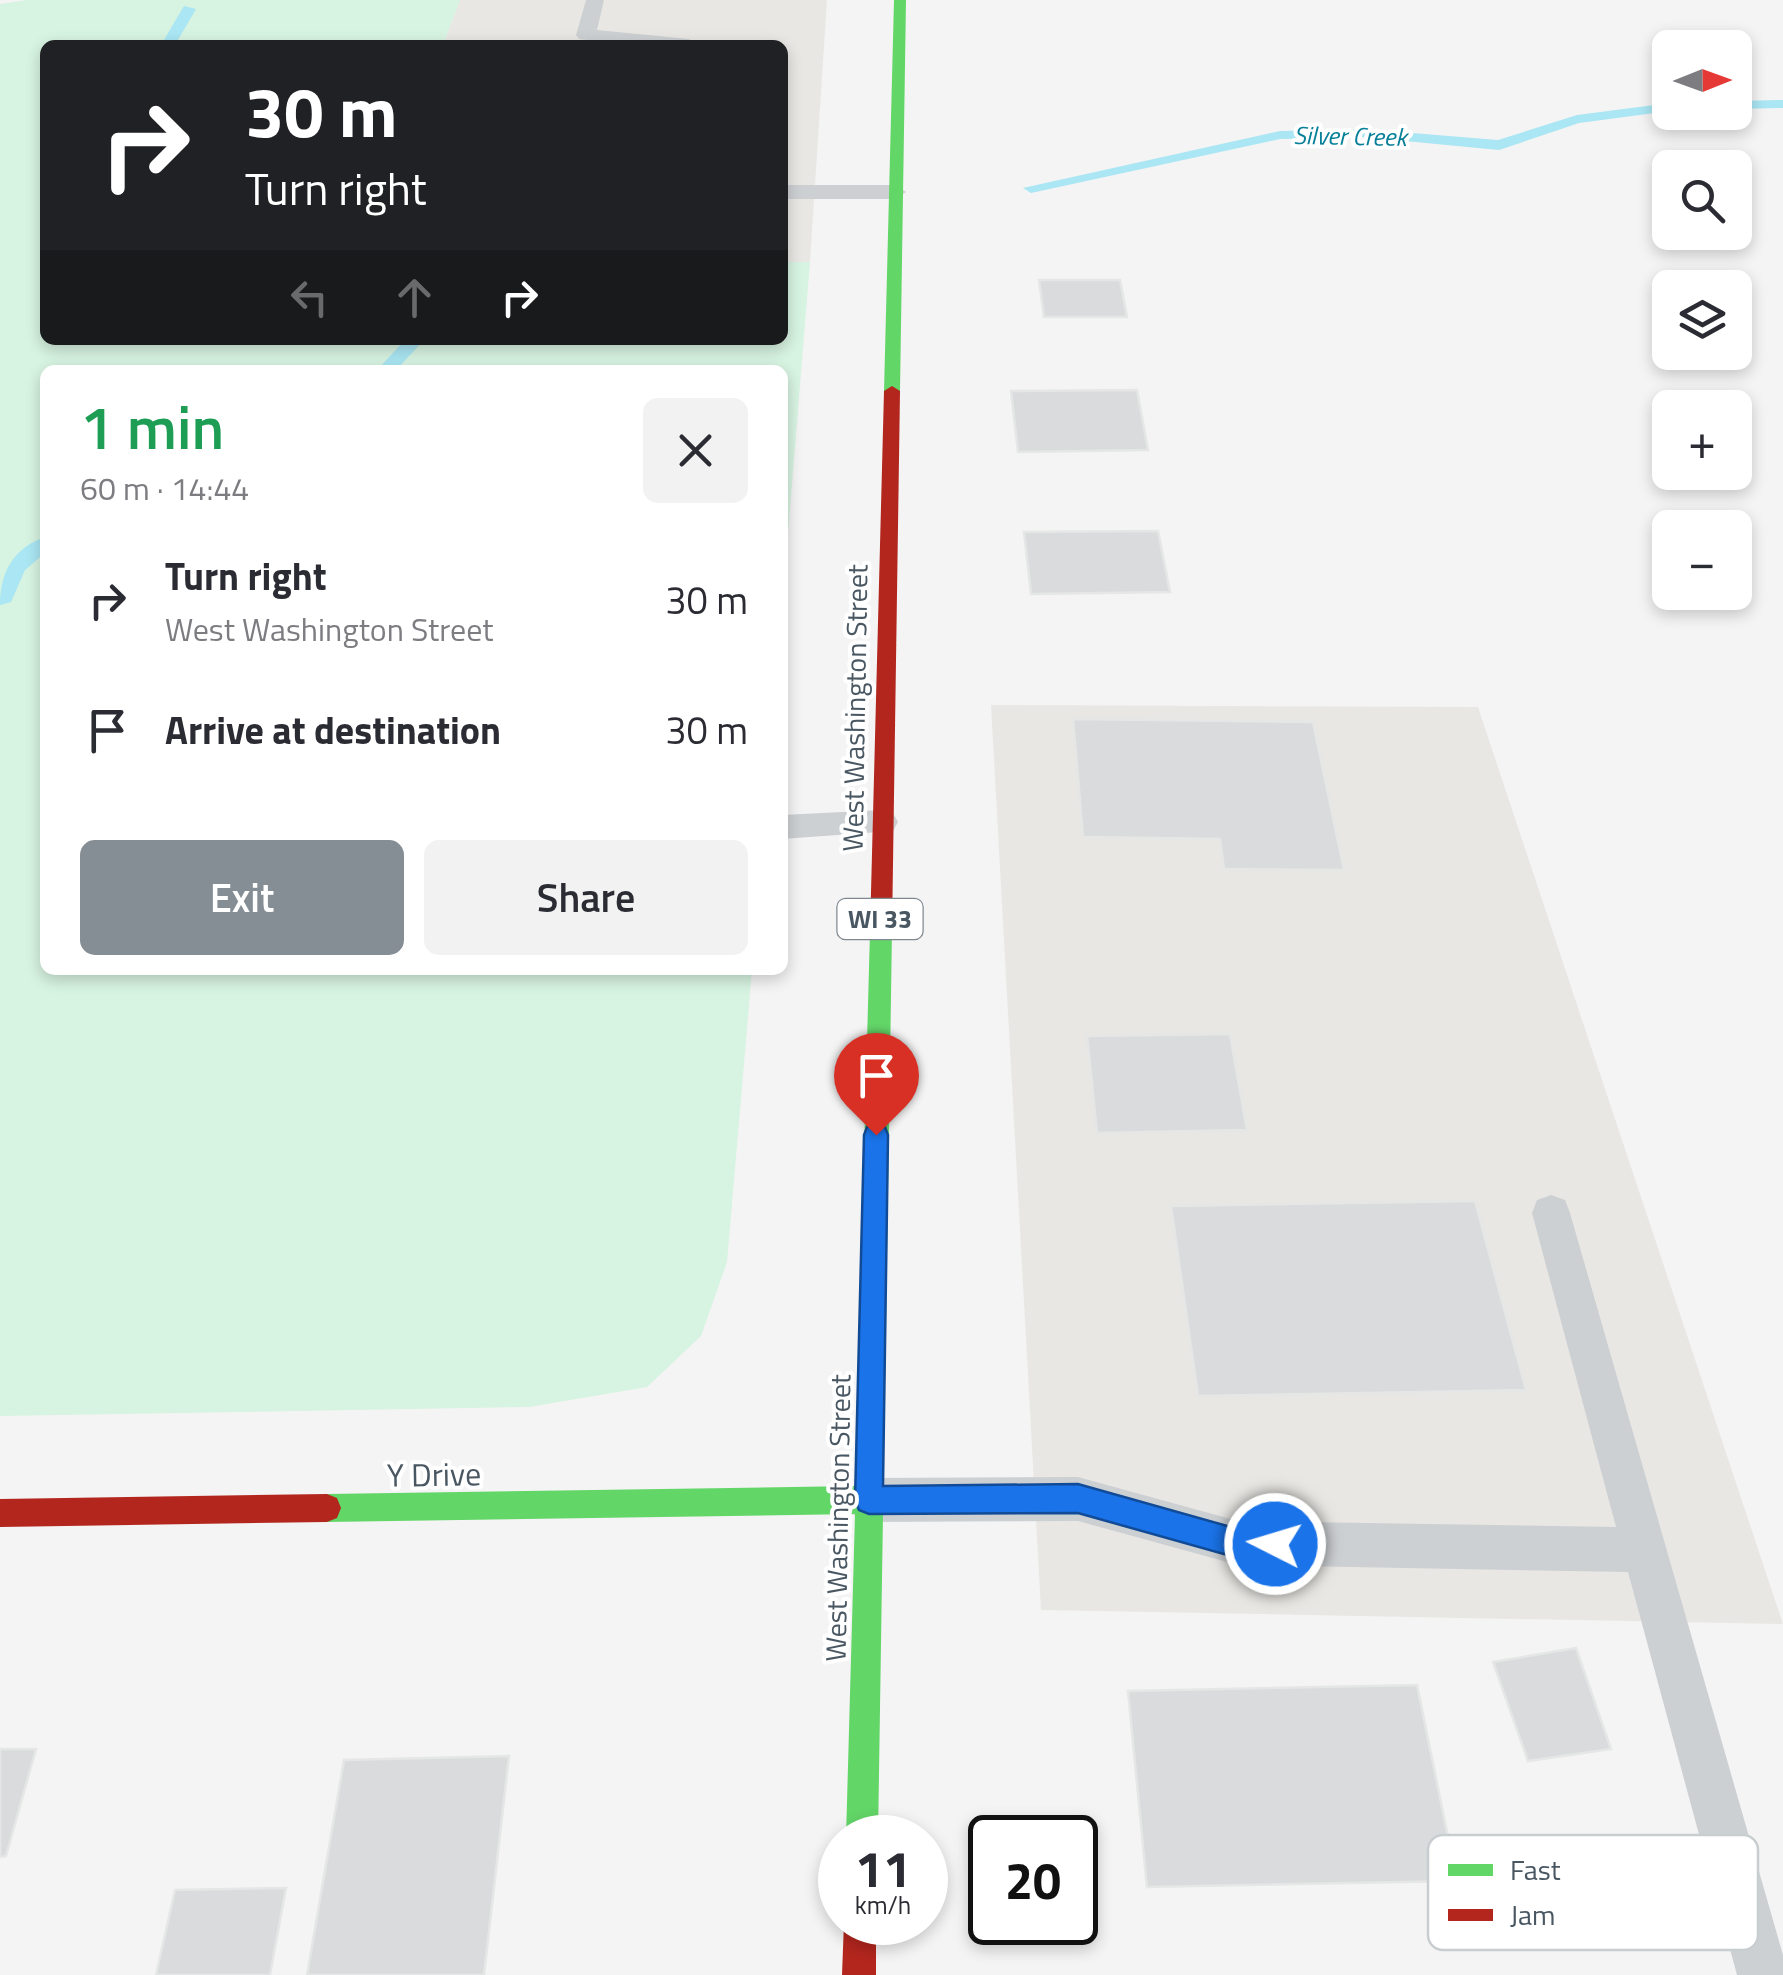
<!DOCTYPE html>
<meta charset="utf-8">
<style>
:root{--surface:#fff;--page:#f2f2f3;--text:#2b2b33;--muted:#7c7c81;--accent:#858e95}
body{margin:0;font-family:"Titillium Web",sans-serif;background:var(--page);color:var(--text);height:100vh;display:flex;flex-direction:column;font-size:38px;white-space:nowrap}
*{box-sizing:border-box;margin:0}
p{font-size:32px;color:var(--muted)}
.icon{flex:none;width:55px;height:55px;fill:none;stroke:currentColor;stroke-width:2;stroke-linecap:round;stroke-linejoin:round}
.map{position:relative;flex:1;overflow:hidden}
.details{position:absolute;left:40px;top:365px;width:748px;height:610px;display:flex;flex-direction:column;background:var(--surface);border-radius:15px;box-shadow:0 5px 15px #0003}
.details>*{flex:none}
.banner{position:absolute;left:40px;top:40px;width:748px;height:305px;border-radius:15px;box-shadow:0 5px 15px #0003;background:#202124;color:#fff;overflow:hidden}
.needle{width:65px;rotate:89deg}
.fabs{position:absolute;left:1652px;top:30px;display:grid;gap:20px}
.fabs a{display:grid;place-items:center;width:100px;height:100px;border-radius:15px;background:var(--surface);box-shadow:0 5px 15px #0003;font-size:50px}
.speed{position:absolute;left:818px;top:1815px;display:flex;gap:20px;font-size:50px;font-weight:700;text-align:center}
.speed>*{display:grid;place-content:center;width:130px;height:130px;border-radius:50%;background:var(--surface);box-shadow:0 5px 15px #0003;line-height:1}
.speed small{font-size:25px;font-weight:400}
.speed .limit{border:5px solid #111;border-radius:15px;background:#fff;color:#111}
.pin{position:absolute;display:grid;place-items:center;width:85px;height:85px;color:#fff;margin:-102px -42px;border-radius:50% 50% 50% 0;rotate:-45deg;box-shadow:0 0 10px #0007}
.pin .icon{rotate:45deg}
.me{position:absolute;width:110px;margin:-55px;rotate:275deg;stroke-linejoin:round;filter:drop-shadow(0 0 8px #0008)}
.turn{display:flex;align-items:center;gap:35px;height:210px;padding:0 40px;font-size:45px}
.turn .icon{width:130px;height:130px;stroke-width:2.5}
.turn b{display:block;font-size:70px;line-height:85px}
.lanes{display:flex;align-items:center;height:95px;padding:0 40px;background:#0003;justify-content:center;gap:50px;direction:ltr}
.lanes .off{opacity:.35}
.round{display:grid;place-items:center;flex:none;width:105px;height:105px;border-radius:15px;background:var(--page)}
.head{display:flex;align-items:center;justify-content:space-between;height:170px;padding:0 40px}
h1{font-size:60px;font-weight:600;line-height:75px;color:#1e9e55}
.button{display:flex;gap:20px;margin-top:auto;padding:20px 40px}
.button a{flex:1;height:115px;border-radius:15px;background:var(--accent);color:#fff;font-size:40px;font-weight:600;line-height:115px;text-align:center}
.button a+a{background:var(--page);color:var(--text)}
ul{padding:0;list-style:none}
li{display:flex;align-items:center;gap:30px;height:130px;padding:0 40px}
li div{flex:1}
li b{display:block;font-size:38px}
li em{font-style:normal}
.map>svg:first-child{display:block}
.commercial{fill:#e8e7e3}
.green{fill:#d7f3e1}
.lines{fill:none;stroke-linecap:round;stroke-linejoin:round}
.stream{fill:#aae6f3;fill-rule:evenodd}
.building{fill:#dadbdc;stroke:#e5e6e6;stroke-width:2.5}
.lane{fill:#cdd0d3;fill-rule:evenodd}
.fast{fill:#63d668;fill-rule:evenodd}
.jam{fill:#b3261e;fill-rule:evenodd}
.route{fill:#1a73e8;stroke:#114b97;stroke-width:2.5}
.labels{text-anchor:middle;stroke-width:8;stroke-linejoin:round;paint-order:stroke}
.far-water-label{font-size:25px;font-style:italic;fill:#067f98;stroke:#fff}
.shield{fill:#fff;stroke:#808991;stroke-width:2.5}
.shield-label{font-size:25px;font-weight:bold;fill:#495762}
.street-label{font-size:28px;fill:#495762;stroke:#fff}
.near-street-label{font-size:32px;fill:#495762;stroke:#fff}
.key{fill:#fff;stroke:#c8cdd0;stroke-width:2.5}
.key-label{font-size:28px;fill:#495762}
</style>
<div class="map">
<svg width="1783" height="1975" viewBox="0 0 1783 1975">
<rect width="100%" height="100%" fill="#f4f4f4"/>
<g class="commercial">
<path d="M460 0H827L810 262H783L782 45H443Z"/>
<path d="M991 705 1478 707 1783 1624 1041 1610Z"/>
</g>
<path class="green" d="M27 0H460L443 45H45V340H782L783 262H810L783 596 782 370H45V970H752L727 1262 701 1336 647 1387 529 1407 0 1416V4Z"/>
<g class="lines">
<g class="stream">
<path d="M184 6 196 9 175 45H161Z"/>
<path d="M1783 100V108L1735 109V101Z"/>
<path d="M1670 103V111L1579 123 1499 150 1363 137 1280 139 1031 193 1023 188 1280 131 1363 129 1498 140 1577 115Z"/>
<path d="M405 340H424L396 370H377Z"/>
<path d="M45 537V553L25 570 11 602 0 605C0 573 13 548 45 537Z"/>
</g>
</g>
<g class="building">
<path d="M1039 280H1120L1127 317H1044Z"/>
<path d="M1137 390 1148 450 1018 452 1011 391Z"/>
<path d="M1158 531 1170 592 1031 594 1024 532Z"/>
<path d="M1073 719 1313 722 1344 870 1224 869 1220 839 1083 837Z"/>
<path d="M1230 1034 1247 1130 1097 1133 1087 1036Z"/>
<path d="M1475 1201 1526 1390 1198 1396 1171 1206Z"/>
<path d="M1576 1648 1611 1749 1528 1761 1493 1662Z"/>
<path d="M1417 1685 1457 1881 1147 1887 1128 1691Z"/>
<path d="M0 1749H36L6 1856 0 1857Z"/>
<path d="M509 1756 484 1975H307L344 1760Z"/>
<path d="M286 1888 270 1975H156L175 1890Z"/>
</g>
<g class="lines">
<g class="lane">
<path d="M586 0H604L597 30 689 39 699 45H629L579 39 576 35Z"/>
<path d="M782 185H895L906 192 895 199H782Z"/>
<path d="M882 810 893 813 898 822 893 831 782 839V815Z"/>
<path d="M1551 1195 1565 1200 1570 1213 1783 1955V1975H1737L1628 1572 1238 1565 1078 1521 869 1522 854 1515 847 1500 854 1485 869 1478 1078 1477 1238 1521 1616 1527 1532 1213 1537 1200Z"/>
</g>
<g class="fast">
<path d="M894 0H906L900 391 892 396 884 391Z"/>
<path d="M881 922 889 925 892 931 878 1838H846L855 1514 327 1522 317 1518 313 1508 317 1498 327 1494 855 1486 870 931 873 925Z"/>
</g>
<g class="jam">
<path d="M892 386 900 391 892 931 889 937H873L870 931 884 391Z"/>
<path d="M327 1494 337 1498 341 1508 337 1518 327 1522 0 1527V1499Z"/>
<path d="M844 1922H876V1975H842Z"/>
</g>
</g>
<path class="route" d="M876 1124 885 1127 888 1135 883 1486 1078 1484 1238 1529H1275L1285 1534 1289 1544 1285 1554 1275 1558H1238L1078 1513 869 1514 859 1510 855 1500 864 1135 867 1127Z"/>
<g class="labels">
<g class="far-water-label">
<text transform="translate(1350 136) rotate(1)" y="9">Silver Creek</text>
</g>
<rect class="shield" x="837.5" y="899" width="85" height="40" rx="8"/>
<g class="shield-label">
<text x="880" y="928">WI 33</text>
</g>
<g class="street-label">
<text transform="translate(855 708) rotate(-89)" y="10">West Washington Street</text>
<text transform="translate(838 1518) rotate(-89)" y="10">West Washington Street</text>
</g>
<g class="near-street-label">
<text transform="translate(434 1475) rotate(-1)" y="11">Y Drive</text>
</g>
</g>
<rect x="1428" y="1835" width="330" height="115" rx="15" class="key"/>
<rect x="1448" y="1864" width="45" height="12" fill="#63d668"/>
<rect x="1448" y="1909" width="45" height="12" fill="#b3261e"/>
<g class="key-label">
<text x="1510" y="1880">Fast</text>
<text x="1510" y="1925">Jam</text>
</g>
</svg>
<div class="fabs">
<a><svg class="needle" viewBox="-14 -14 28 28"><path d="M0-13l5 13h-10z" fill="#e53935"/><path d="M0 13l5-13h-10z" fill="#7c7c81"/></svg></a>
<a><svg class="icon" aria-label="search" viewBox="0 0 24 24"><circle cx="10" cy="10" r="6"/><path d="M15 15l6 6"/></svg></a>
<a><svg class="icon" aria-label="layers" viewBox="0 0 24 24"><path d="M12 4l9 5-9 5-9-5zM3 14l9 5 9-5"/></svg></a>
<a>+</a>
<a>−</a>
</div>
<div class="speed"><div>11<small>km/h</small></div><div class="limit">20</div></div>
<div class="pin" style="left:876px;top:1135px;background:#d93025"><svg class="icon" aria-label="arrive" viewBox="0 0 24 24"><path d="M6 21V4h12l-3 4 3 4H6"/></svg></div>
<svg class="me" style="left:1275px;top:1544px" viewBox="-20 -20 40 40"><circle r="17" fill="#1a73e8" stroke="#fff" stroke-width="3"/><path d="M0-11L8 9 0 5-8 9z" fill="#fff"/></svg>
<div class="banner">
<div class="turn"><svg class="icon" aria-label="right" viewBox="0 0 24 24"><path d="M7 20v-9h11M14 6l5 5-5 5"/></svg><div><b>30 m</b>Turn right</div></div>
<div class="lanes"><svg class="icon off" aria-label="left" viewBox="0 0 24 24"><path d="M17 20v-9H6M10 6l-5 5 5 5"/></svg><svg class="icon off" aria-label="ahead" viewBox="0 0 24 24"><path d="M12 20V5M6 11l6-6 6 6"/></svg><svg class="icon" aria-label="right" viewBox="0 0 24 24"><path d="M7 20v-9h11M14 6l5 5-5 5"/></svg></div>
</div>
<section class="details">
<div class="head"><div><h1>1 min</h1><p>60 m · 14:44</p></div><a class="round"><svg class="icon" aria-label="close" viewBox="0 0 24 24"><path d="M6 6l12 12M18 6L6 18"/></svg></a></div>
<ul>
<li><svg class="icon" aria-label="right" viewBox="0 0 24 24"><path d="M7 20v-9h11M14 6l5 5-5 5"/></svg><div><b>Turn right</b><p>West Washington Street</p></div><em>30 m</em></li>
<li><svg class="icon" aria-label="arrive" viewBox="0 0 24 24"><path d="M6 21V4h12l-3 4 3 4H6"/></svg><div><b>Arrive at destination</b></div><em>30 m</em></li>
</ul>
<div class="button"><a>Exit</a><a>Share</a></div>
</section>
</div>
